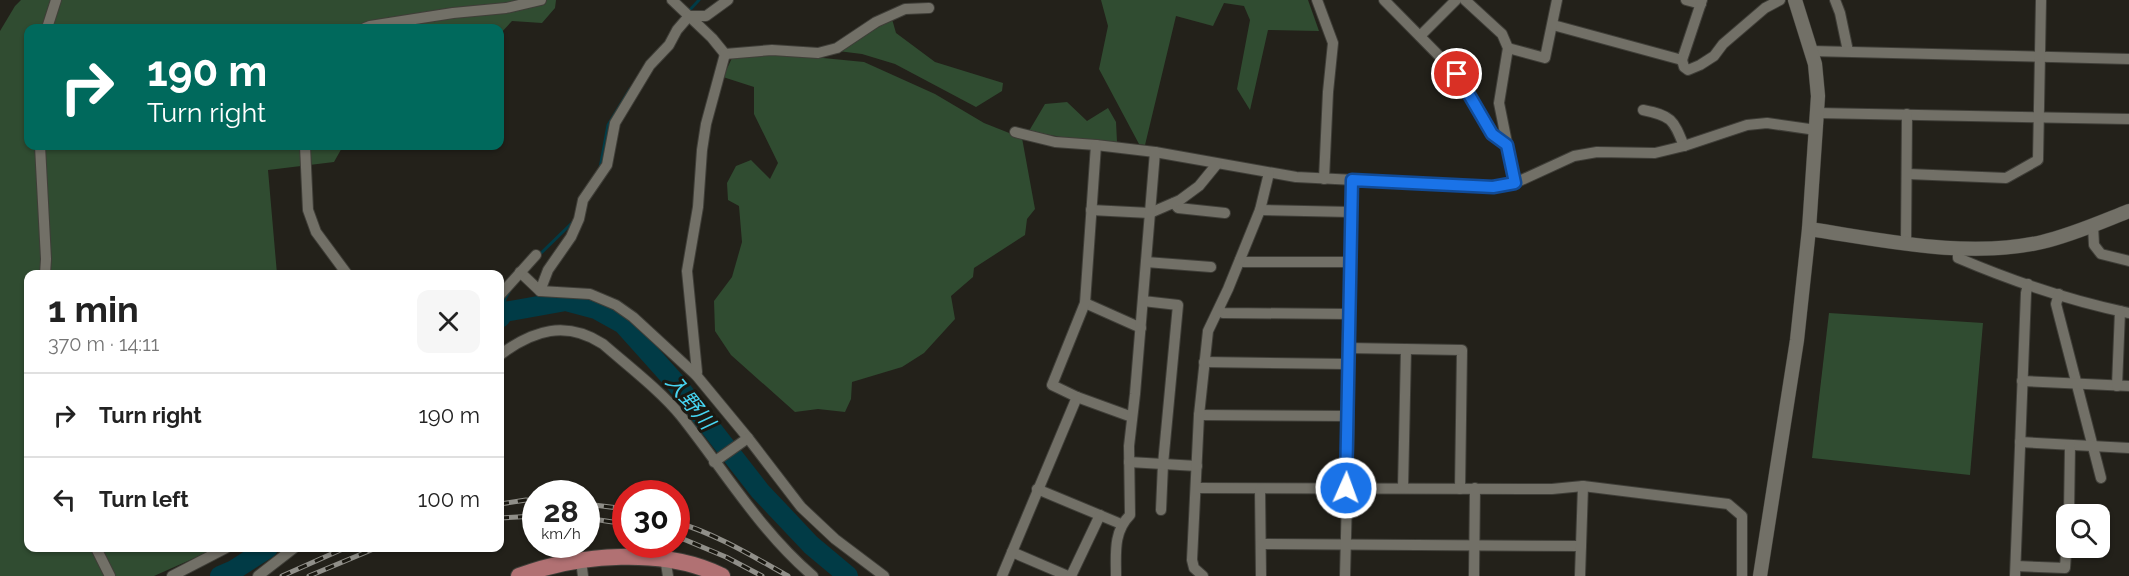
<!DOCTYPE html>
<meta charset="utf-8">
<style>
:root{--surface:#fff;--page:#f6f6f6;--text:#222;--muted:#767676;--line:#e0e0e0}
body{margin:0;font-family:Raleway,"Noto Sans JP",sans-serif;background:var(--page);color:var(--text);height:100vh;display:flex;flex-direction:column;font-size:22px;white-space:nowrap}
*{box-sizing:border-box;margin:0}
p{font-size:20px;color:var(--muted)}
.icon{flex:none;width:33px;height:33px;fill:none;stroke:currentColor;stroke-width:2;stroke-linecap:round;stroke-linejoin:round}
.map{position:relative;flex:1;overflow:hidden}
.panel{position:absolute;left:24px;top:270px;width:480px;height:282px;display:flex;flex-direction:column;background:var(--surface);border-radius:12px;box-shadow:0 2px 4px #0004}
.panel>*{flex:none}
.top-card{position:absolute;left:24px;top:24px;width:480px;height:126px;border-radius:12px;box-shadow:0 2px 4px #0004;background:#00695c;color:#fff;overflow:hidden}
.tools{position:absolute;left:2056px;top:504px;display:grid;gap:12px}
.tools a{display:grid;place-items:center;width:54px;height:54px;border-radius:12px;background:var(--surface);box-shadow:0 2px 4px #0004;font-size:30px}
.speed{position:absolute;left:522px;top:480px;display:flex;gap:12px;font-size:30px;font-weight:700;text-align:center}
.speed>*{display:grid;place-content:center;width:78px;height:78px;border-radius:50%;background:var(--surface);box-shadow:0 2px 4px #0004;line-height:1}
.speed small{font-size:15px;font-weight:400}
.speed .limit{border:9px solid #d22;background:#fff;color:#111}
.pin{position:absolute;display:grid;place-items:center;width:51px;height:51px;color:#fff;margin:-26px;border:3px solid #fff;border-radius:50%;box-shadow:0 2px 6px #0007}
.me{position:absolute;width:66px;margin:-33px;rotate:2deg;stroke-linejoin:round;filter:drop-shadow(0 0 4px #0008)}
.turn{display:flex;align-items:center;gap:21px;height:126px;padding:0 24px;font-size:27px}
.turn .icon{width:78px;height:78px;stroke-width:2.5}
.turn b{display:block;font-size:42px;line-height:51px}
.round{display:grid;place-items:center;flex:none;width:63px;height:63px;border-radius:12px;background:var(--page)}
.headline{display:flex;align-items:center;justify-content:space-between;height:102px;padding:0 24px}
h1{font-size:36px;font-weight:700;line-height:45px}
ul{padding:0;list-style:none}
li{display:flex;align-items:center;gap:18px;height:84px;padding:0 24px;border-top:2px solid var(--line)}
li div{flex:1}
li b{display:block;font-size:22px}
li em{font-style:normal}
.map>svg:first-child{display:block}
.green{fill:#304c31}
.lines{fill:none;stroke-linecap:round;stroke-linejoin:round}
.stream{stroke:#013b46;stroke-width:3}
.river{stroke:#013b46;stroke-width:20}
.minor-casing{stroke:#3f3e38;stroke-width:12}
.tertiary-casing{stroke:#3f3e38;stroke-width:15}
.primary-casing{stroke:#3f3e38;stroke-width:18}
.minor{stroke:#727067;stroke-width:10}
.tertiary{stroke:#727067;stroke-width:14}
.primary{stroke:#b17173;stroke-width:16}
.rail-casing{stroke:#908f89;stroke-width:5}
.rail{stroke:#1a1811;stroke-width:3;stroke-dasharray:9;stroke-linecap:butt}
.route-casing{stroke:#114b97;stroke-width:15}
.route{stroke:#1a73e8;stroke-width:10}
.labels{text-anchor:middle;stroke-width:6;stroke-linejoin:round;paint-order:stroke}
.water-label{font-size:21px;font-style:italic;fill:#46d4f1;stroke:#1a1811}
</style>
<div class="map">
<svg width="2129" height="576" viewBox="0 0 2129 576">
<rect width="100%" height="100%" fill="#23211a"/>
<g class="green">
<path d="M21 0H556L555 8 542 23 512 21 500 34V28H28V146H343L334 162 268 170 277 274H28V548H217L154 576H0V31L15 6Z"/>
<path d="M1101 0H1308L1319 31 1268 30 1250 110 1237 89 1250 20 1244 6 1224 3 1213 26 1176 16 1145 145 1139 144 1099 69 1108 26Z"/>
<path d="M892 19 896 33 935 62 1003 83 1002 91 976 107 895 64 862 54 838 51Z"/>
<path d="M772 53 864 62 935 94 984 123 1022 138 1035 209 1027 219 1025 235 974 268 973 277 951 296 955 319 924 353 902 367 852 382 851 399 845 412 818 409 795 412 731 355 715 331 714 301 732 277 742 242 739 206 728 200 727 183 736 166 751 160 770 179 778 163 754 114V87L723 77 732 58Z"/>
<path d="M1067 102 1087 121 1108 108 1116 122 1117 142 1066 138 1029 131 1045 104Z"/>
<path d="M1829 313 1983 323 1970 475 1812 458Z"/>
</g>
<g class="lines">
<g class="stream">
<path d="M688 12 699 0"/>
<path d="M600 168 608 125 630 89"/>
<path d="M539 255 573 222"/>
<path d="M504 312 505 299 509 292"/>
</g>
<g class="river">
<path d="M500 318 504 312 566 301 596 309 623 324 675 382 760 491 811 545 848 576"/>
<path d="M220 576 234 570 268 548"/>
</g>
<defs>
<g id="minor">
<path d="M672 0 712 38 725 54"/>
<path d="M1317 0 1333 43 1328 92 1324 179"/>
<path d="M1384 0 1457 74 1492 134 1507 145"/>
<path d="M1465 0 1502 34 1508 48 1499 103 1515 183"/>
<path d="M1686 0 1701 4"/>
<path d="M1835 0 1840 13 1848 51"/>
<path d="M1553 25 1682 60 1702 0"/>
<path d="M47 28 56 0"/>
<path d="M365 28 370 26 453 13 506 8 541 0"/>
<path d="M1420 36 1456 0"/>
<path d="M1508 48 1545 58 1557 0"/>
<path d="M1811 51 2129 59"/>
<path d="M725 54 772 50 818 53 837 48 876 22 905 9 929 8"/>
<path d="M1682 60 1684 67 1688 70 1700 65 1714 56 1723 44 1765 8 1780 0"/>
<path d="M1643 110C1672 116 1673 119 1684 146"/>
<path d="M1817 113 2129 119"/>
<path d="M1015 132 1055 142 1096 145 1155 152 1296 177 1493 187 1515 183 1574 156 1597 152 1655 153 1684 146 1747 125 1767 123 1816 130"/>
<path d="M40 146 46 259 45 274"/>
<path d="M305 146 308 210 316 232 347 274"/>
<path d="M1908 174 2006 178 2038 160 2041 0"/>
<path d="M1174 203 1178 208 1225 213"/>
<path d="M1091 210 1150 213 1180 200 1199 186 1217 164"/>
<path d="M1260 210 1351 212"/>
<path d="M2093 225 2094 245 2101 254 2129 261"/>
<path d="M1906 243 1907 114"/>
<path d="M1958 247V258C2012 281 2071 301 2129 313"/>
<path d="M1240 260 1244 262H1350"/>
<path d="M1146 262 1211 267"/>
<path d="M520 272 540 291 590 294 616 305 633 317 696 375 748 438 801 507 835 539 884 576"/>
<path d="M540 291 548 270 571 237 579 219 583 200 607 165 615 123 650 65 669 45 677 30 689 16H706L728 0"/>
<path d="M2059 294 2056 304 2101 478"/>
<path d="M500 295 536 255"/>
<path d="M1143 301 1178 305 1163 464 1161 510"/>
<path d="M1085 303 1141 328"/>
<path d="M1219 310 1223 313 1349 314"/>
<path d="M1348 348 1462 350 1460 489"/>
<path d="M500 355C533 330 566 320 603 344 627 365 662 392 681 416 724 470 760 531 813 576"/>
<path d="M1204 362 1347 364"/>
<path d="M696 375 697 372 687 271 698 207 702 150 706 124 725 54"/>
<path d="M2022 381 2129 386"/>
<path d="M2117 386 2120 311"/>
<path d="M1077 397 1132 417"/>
<path d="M1199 415 1349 416"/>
<path d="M2020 442 2129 448"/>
<path d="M714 462 748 438"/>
<path d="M1129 462 1197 466"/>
<path d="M1196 488 1552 489 1583 486 1728 504 1742 516V576"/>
<path d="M1403 488 1406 349"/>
<path d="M1037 489 1121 524"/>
<path d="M1260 489 1261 576"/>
<path d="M2069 514 2070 445"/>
<path d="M1261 544 1581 546"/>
<path d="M96 548 110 576"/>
<path d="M1012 552 1068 576"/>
<path d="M665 558 668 576"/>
<path d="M581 561 583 576"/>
<path d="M2016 566 2065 568 2067 539"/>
<path d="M172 576 226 548"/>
<path d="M258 576 294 548"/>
<path d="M1002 576 1077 397 1052 385 1085 303 1096 145"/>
<path d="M1071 576 1100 515"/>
<path d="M1116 576C1116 554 1113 532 1130 515L1129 446 1135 394 1155 152"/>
<path d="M1203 576 1194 568 1192 560 1199 415 1208 331 1228 289 1260 210 1269 173"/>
<path d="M1345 576 1349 416 1347 364 1352 180"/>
<path d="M1474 576 1475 488"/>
<path d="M1580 576 1583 486"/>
<path d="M2015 576 2026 293 2028 284"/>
</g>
<g id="tertiary">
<path d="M1809 229C1884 240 1967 259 2042 242 2072 235 2101 222 2129 211"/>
<path d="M1760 576 1797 340 1809 229 1818 96 1815 64 1795 0"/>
</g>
<path id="primary" d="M519 576C578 554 664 547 722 576"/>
</defs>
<use href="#minor" class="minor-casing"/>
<use href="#tertiary" class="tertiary-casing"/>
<use href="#primary" class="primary-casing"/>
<use href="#minor" class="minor"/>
<use href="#tertiary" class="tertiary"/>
<use href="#primary" class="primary"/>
<defs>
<g id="rail">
<path d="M500 504 526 500 536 501"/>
<path d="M586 504 626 509"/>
<path d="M500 518 536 516"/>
<path d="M586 518 626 524"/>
<path d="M676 522C716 534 752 556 788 576"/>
<path d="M676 536 726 557 762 576"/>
<path d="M282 576 345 548"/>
<path d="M309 576 376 548"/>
</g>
</defs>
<use href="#rail" class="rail-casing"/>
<use href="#rail" class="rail"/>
</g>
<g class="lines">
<defs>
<path id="route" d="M1346 488 1352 180 1493 187 1515 183 1507 145 1492 134 1457 74"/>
</defs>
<use href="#route" class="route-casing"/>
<use href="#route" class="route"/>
</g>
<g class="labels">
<g class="water-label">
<text transform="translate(690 402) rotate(51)" y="7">入野川</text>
</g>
</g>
</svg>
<div class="tools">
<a><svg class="icon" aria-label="search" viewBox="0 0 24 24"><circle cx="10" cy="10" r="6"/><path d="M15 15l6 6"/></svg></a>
</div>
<div class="speed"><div>28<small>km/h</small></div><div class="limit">30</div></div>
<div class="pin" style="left:1457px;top:74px;background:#d93025"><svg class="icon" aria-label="arrive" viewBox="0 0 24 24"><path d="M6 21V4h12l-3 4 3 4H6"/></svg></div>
<svg class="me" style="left:1346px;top:488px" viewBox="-20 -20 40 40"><circle r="17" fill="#1a73e8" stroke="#fff" stroke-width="3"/><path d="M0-11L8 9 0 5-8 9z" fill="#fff"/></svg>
<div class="top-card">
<div class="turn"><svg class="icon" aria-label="right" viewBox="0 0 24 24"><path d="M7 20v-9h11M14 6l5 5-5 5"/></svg><div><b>190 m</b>Turn right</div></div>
</div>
<section class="panel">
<div class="headline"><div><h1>1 min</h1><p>370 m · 14:11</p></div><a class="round"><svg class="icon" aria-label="close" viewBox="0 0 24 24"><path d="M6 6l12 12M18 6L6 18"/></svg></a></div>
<ul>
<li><svg class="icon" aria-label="right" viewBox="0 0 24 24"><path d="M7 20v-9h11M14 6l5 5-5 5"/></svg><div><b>Turn right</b></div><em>190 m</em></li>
<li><svg class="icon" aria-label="left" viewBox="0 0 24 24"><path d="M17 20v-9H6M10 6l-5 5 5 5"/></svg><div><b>Turn left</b></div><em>100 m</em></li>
</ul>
</section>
</div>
